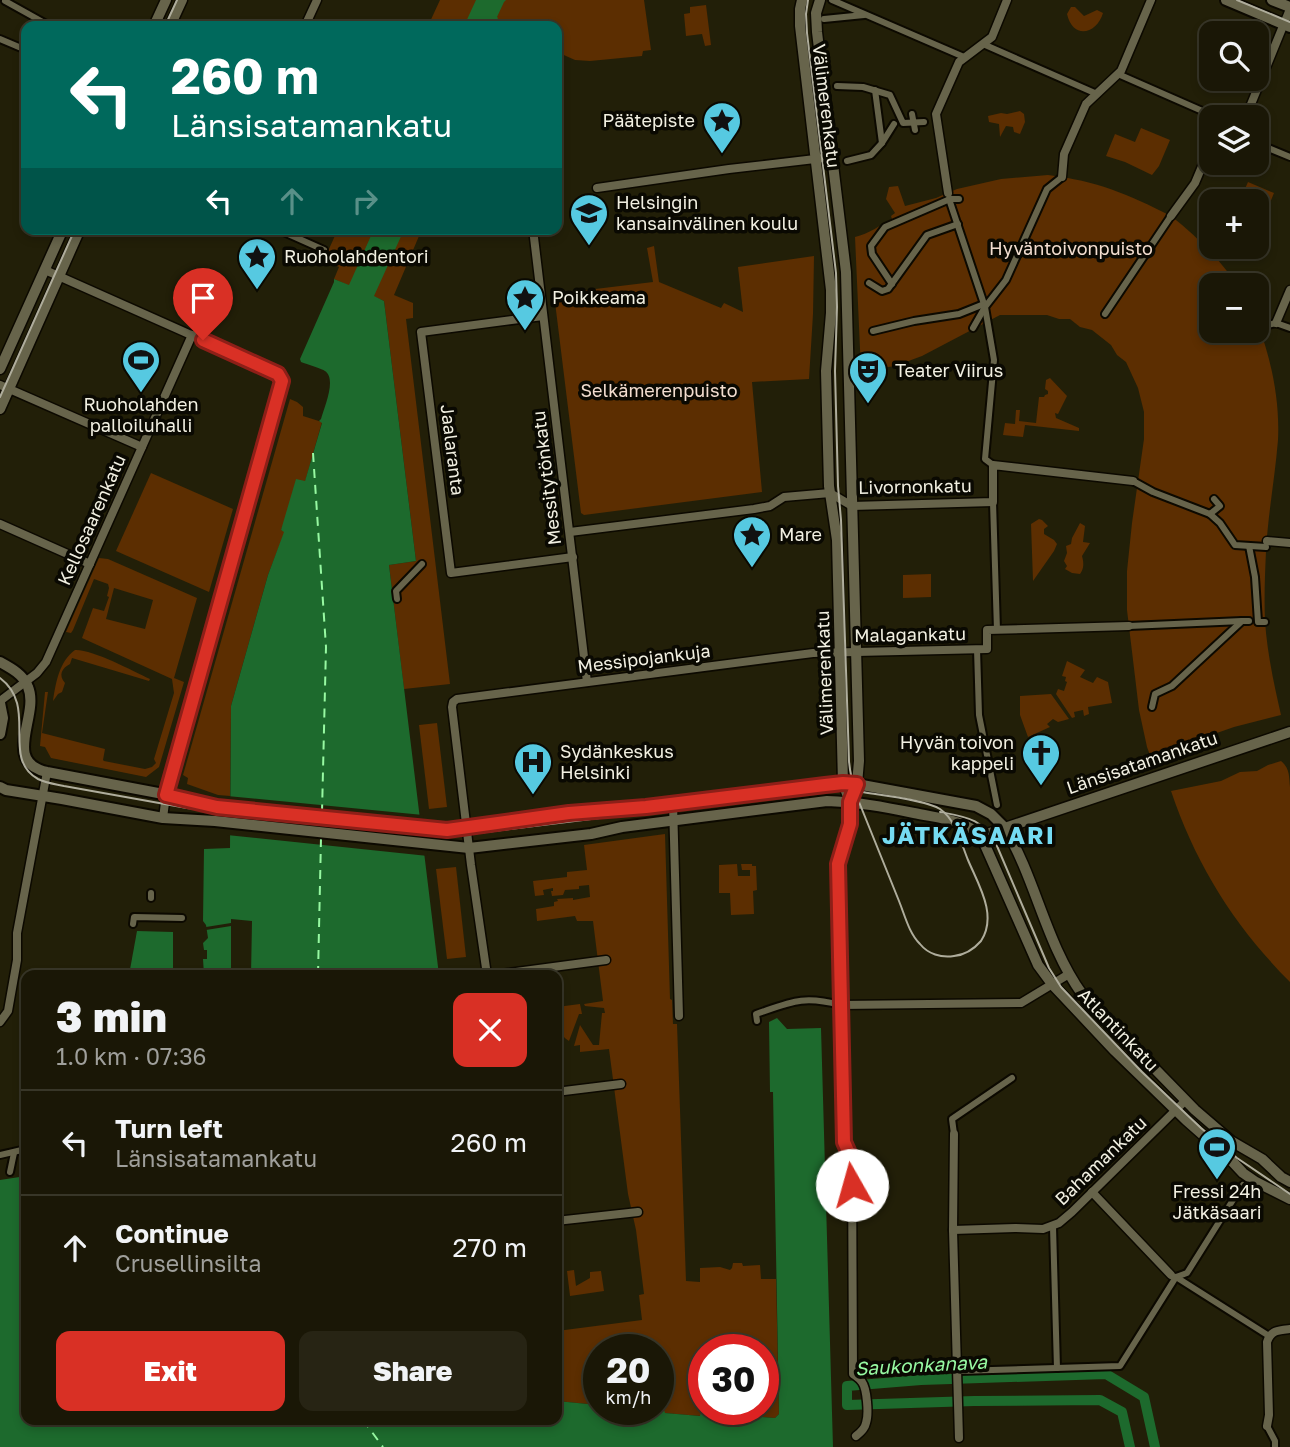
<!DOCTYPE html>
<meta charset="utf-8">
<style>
:root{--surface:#1a1706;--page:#272414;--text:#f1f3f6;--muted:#9f9f9b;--line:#383628;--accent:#d93025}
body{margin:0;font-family:"Golos Text",sans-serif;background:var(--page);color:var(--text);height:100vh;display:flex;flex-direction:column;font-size:26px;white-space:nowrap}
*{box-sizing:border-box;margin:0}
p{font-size:23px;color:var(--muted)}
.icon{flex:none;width:38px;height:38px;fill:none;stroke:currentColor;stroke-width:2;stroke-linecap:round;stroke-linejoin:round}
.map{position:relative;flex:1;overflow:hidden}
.details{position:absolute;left:21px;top:970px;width:541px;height:455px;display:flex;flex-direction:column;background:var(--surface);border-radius:14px;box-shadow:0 4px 10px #0003,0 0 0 2px var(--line)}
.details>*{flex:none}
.hud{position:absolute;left:21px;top:21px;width:541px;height:214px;border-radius:14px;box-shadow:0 4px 10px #0003,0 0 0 2px var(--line);background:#00695c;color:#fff;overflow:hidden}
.tools{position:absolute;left:1199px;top:21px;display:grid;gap:14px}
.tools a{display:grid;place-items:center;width:70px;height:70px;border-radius:14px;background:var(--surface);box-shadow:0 4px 10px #0003,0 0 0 2px var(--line);font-size:35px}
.speed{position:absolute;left:583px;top:1334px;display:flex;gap:14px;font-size:35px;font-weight:700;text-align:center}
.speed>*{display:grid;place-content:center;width:91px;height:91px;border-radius:50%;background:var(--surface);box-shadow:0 4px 10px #0003,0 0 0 2px var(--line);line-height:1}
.speed small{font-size:18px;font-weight:400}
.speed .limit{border:10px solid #d22;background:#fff;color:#111}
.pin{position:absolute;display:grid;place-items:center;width:60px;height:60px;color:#fff;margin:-72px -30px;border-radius:50% 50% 50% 0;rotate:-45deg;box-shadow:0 0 7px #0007}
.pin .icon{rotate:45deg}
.me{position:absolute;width:77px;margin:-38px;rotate:353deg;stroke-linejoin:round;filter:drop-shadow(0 0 5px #0008)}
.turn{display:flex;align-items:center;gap:24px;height:147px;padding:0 35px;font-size:32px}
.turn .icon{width:91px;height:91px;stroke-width:2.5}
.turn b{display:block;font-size:49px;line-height:60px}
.lanes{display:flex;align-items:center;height:66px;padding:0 35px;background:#0003;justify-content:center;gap:35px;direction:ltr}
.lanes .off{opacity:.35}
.round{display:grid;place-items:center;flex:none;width:74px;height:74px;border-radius:14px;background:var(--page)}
.summary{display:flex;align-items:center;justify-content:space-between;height:119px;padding:0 35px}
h1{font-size:42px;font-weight:800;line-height:52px}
.primary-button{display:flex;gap:14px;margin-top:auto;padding:14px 35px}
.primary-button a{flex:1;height:80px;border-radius:14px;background:var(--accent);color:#fff;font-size:28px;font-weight:800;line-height:80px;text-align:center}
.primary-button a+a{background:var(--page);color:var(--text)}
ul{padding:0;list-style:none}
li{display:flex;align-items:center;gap:21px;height:105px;padding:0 35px;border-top:2px solid var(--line)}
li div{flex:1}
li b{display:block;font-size:26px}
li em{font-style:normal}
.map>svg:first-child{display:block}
.green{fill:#5c2e01;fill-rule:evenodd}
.water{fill:#1d6a2d}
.pier{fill:#221f08}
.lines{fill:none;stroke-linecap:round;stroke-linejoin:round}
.canal{stroke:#1d6a2d;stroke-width:10}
.ferry{stroke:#97f9a2;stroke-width:2;stroke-dasharray:9 7;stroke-linecap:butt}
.pedestrian-casing{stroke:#0c0900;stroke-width:10}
.minor-casing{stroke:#0c0900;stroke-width:11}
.tertiary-casing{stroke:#0c0900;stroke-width:13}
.secondary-casing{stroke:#0c0900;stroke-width:14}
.pedestrian{stroke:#67644b;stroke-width:6}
.minor{stroke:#67644b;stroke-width:8}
.tertiary{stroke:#67644b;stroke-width:10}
.secondary{stroke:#67644b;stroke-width:10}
.tram{stroke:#afad9c;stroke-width:2}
.route-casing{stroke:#8d1f18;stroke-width:18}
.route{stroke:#d93025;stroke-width:12}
.labels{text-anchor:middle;stroke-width:7;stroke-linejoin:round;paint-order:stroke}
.street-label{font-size:18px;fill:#f2f0e2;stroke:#0a0902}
.poi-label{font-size:18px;fill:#f2f0e2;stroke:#0a0902;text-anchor:start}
.park-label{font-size:18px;fill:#f3ded0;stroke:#0a0902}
.water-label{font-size:19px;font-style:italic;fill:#97f9a2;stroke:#0a0902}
.district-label{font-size:24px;font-weight:bold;letter-spacing:2px;fill:#75dbf2;stroke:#0a0902}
</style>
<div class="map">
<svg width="1290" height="1447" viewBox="0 0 1290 1447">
<rect width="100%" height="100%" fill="#221f08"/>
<g class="green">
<path d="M440 0H644L651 50 643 51 642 56 590 61 575 60 557 52 556 26H428Z"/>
<path d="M706 5 711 45 705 46 702 34 686 36 684 14 690 13V7Z"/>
<path d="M1071 7H1075L1084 16 1097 10 1103 13C1097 34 1073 40 1067 14Z"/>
<path d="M1020 111 1024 114 1025 122 1020 134 1014 132 1013 127 1006 126 1000 137 999 124 989 122 988 116 1001 113 1007 114Z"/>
<path d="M1141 128 1170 140 1159 166 1152 175 1125 162 1106 156 1115 134 1135 142Z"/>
<path d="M1048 175C1097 181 1128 194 1171 216 1195 235 1220 259 1237 285H1211V331H1256L1257 321C1271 359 1280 399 1278 440 1275 477 1268 514 1266 551 1265 574 1264 598 1265 621 1267 652 1274 684 1281 715L1234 727 1214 734 1206 740 1151 758 1147 747 1139 710 1127 610V571L1132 523 1144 439V412L1138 388 1126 362 1117 355 1111 345 1092 330 1080 327 1070 319H1059L1047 315H1000L922 356 895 366 861 371 855 237C869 234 880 225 892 219L891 216 895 213 886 199 889 187 898 186 905 206 936 198 957 189 1001 179Z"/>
<path d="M1248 182 1274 193 1257 234 1256 201H1237L1242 190 1244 191Z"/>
<path d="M338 229H422L394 295 413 303V318L406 319 450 684 404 689 389 565 416 561 384 301 334 279 339 267 324 260Z"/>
<path d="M654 246 659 282 721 308 724 303 743 312 738 267 814 256 813 314 809 379 752 382 762 492 584 515 581 513 554 294 653 282 647 248Z"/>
<path d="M1050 378 1067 396 1058 414 1055 413 1056 418 1079 428V431L1025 425 1023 437 1003 435 1005 423 1015 424 1016 410H1020L1019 421 1036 423 1039 397H1044L1045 395 1048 394V391L1045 389 1046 380Z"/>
<path d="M290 399 297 402 303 407V416L322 422 305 482 281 530 285 531 268 575 231 706 230 796 218 795 187 784 188 778 183 775Z"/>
<path d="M151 473 233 509 209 592 116 551Z"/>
<path d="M1039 519 1042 520 1048 526 1044 529V534L1054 540 1057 544 1054 551 1033 581 1031 524Z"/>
<path d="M1080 523 1085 526 1083 542 1090 543 1082 556C1084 563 1084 569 1080 574L1072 573 1065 569 1067 566 1064 561 1067 553 1066 546 1071 544 1072 538Z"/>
<path d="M99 558 108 559 197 598 174 678 184 682 159 767 146 777 51 758 45 747 40 746 45 692H48L42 733 105 749 103 760 104 761 145 769 152 767 156 763 154 759 174 693 172 679 82 638 93 608 104 611 109 597 107 596 109 588 108 584 94 579 73 630 71 633 66 632ZM114 588 153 600 145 629 106 619Z"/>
<path d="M931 574V597L903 598V575Z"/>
<path d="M75 650C92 649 133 671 150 679L149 681 72 658 70 664C62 668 58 675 65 683L62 692 58 694 53 701C56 682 59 662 75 650Z"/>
<path d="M1067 661 1085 670 1080 677 1093 683 1097 677 1108 682 1112 703 1088 707 1089 714 1084 716 1083 710 1074 712 1075 717 1072 718 1056 694 1058 689 1064 691 1067 682 1065 681 1066 677 1062 676Z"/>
<path d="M1051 694 1069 719 1058 722 1053 719 1047 724 1050 727 1028 737 1020 715V696Z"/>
<path d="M437 723 447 807 429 809 419 725Z"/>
<path d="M1281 761C1290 768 1289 777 1290 787V982C1235 927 1196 865 1171 791L1221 781 1240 772 1257 771 1268 765Z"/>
<path d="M665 834 670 999 672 1000 673 1024H677L686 1281 700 1282V1268L720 1267 730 1270 732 1268 733 1263H742L743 1266 760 1265 761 1279H776L779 1414 775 1418 701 1413V1416L664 1413V1410L653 1409H658V1349H598V1405L557 1401V1331L642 1320 639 1295 644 1294 636 1230 628 1194 609 1049 580 1052V1045L574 1046 580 1025 593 1045H599L602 1013H605L604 1008 585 1006 584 1004 603 1001 593 921H577L575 916 537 921 536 909 554 906V902L558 901 557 899 573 898V900L590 897 589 885 579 886V889L565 890 563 895 552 896 551 891H553V888L543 890 544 895 535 896 533 881 567 877V872L587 870 584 845ZM704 1349H763V1409H704Z"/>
<path d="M737 864 738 876H750V870H742L741 864H752V866H756L757 890 753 891 754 914 731 915 730 893H719V865Z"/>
<path d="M456 867 466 957 447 959 436 869Z"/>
<path d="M580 1004 582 1014H579L569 1041C557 1034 556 1020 557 1007Z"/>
<path d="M574 1270 576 1286 590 1278V1272L601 1271 604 1291 570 1296 567 1271Z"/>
</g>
<g class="water">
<path d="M476 0H506L504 2 497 17 498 18 494 26H464Z"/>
<path d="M374 229H402L403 232 374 296 384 301 416 561 389 565 439 975H204L203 959H207V950H204L203 943 208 938 206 925 203 921 204 849 230 848 231 706 268 575 284 532 281 530 296 479 305 481 322 423 319 421 321 419C324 408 337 379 325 371 322 369 307 364 301 362L300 359 334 282V279L349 285Z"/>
<path d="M137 931 173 932V975H129Z"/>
<path d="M777 1018 787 1029 821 1028 833 1447H0V1180L26 1176V1419H556L557 1401 598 1405V1409L664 1410 665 1413 700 1416 701 1412 775 1418 779 1414 773 1092H770L769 1022Z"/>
</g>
<g class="pier">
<path d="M227 796 423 815 428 856 227 835Z"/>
<path d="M231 919 252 921 251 975H231V926L206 930V927L231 923Z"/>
</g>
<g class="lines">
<path class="canal" d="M1130 1447 1122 1412 1100 1400 974 1401 847 1405V1386L921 1380 1106 1374 1144 1397 1155 1447"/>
<g class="ferry">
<path d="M313 453 326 647 322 812"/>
<path d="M318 975 321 838"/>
<path d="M365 1419 366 1424 383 1447"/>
</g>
<defs>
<g id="pedestrian">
<path d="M832 0 964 57"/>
<path d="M5 1 50 26"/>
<path d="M824 19 864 15"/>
<path d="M0 39 26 50"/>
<path d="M983 44 1097 94"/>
<path d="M1118 74 1216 117"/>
<path d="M837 86 863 87 890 95 903 123 924 122"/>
<path d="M875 90 882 143"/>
<path d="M912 114 915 130"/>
<path d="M1256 143 1290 157"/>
<path d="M847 161 871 155 882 143 894 124"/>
<path d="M949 199 985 307 973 328"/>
<path d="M277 229 324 250"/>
<path d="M869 283 882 291 888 289 927 235 958 224"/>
<path d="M892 284 872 254 871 246 885 227 950 199H959"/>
<path d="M1105 314 1171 216"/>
<path d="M1256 328 1276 323 1290 328"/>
<path d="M873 331 914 321 959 314 984 304"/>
<path d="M993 465 985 459 994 360 985 307 1006 280 1047 189 1062 177"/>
<path d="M1133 481 1153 492 1210 514 1220 506 1214 499"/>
<path d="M993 502 997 630"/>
<path d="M1210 514 1220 523 1235 545 1266 547"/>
<path d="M1249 546 1255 577 1258 622H1265"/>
<path d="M397 599 396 591 422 564"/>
<path d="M1129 626 1242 621"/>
<path d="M977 649 979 715 997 805"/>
<path d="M1152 707 1155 694 1172 686 1242 621H1249"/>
<path d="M151 898V893"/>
<path d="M133 924 134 917 182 918"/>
<path d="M757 1021 756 1014C791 1002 803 995 840 1005"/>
<path d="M954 1134 952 1119 1012 1078"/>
<path d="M0 1155 26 1149"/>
<path d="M10 1172 14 1153"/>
<path d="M1053 1227 1057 1368"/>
<path d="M1176 1277 1187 1273 1238 1192 1243 1185"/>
<path d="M958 1371 1120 1366 1176 1277 1269 1336"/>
<path d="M1267 1426 1275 1441V1447"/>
</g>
<g id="minor">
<path d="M305 26 317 0"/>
<path d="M1243 117 1247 114 1290 9"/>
<path d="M1062 177 1064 154 1086 104 1121 71 1151 0"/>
<path d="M597 188 729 169 832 157"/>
<path d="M948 193 936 114 959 62 992 37 1007 0"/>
<path d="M1171 216 1195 183 1211 145"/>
<path d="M533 229 587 682"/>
<path d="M45 270 270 370 278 374 281 378 279 393 172 774 166 795 163 818"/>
<path d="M543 316 421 332 451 573 573 557"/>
<path d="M1276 323 1290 290"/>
<path d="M0 385 142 447"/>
<path d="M0 524 90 564"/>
<path d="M570 532 754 509 770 506 784 497 830 493 852 506 993 502V465L1133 481"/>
<path d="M1267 541 1290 543"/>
<path d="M0 701 37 673 46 662 192 335"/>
<path d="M850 802V824L838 864 844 1142 852 1159 853 1374C857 1377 859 1378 862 1382 867 1389 869 1414 866 1423 865 1428 860 1433 856 1436"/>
<path d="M673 804 679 1016"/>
<path d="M487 975 471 865 452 707 453 702 457 699 813 653 987 649V630L1129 626"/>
<path d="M493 975 606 960"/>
<path d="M840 1005 1021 1003 1069 974"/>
<path d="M0 1022 8 1011 17 960V933L47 772"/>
<path d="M556 1092 621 1084"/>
<path d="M954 1134 953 1230 959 1438"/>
<path d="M1092 1192 1171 1275"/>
<path d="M556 1221 638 1212"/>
<path d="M953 1230 1015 1228 1043 1229 1059 1223 1072 1212 1186 1100"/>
<path d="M1267 1426 1269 1415 1267 1342C1271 1330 1279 1330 1290 1329"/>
</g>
<g id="tertiary">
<path d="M802 0 800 9V26L831 290V313L826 371 829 486 837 540 843 783 850 802"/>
<path d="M820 0 816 13 817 32 846 272 859 761 857 784 850 802"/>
<path d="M154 26 166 0"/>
<path d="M170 26 182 0"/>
<path d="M0 369 63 229"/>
<path d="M0 409 80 229"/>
<path d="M1290 732 981 836 1038 965 1052 984 1115 1051 1186 1120 1229 1158 1243 1173 1256 1182 1290 1199"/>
<path d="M1005 828C1036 880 1046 944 1082 994L1195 1110 1231 1141 1262 1159 1281 1177 1290 1182"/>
</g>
<g id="secondary">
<path d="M1226 0 1290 27"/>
<path d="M1272 0 1290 7"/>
<path d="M0 662C11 668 24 675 28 687 40 715 1 762 47 772L158 793 217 807 447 830 570 813 646 807 843 783 862 785 976 806 991 814 1005 828"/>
<path d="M0 703 3 718 0 734"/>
<path d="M0 787 6 790 62 799 163 818 215 821 469 848 591 834 622 827 827 801C858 802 884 807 914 813 936 818 964 819 981 836"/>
</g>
</defs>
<use href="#pedestrian" class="pedestrian-casing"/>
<use href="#minor" class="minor-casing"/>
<use href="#tertiary" class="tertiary-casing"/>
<use href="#secondary" class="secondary-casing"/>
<use href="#pedestrian" class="pedestrian"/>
<use href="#minor" class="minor"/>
<use href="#tertiary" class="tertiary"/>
<use href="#secondary" class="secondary"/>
<g class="tram">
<path d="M1237 0 1290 22"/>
<path d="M165 26 177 0"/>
<path d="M0 397 75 229"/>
<path d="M0 678C39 707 0 758 38 779 46 783 55 784 64 786L187 808 454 836 834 789C843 789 853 790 862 792 881 795 926 800 940 809 956 820 961 843 968 860 978 884 998 915 981 941 974 949 964 955 954 956 941 958 928 954 920 944 909 933 905 916 899 901 885 867 871 832 857 797 853 785 850 774 849 761L841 520 838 486 835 371 837 307 836 273 807 33 806 14 808 0"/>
<path d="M940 812C967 817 984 819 997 846L1049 968 1061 987 1142 1072 1201 1128 1237 1158 1290 1194"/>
</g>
</g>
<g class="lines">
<defs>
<path id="route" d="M203 340 278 374 282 381 166 795 217 807 447 830 569 813 646 807 825 785 843 783 857 784 850 802V824L838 864 844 1142 852 1160V1185"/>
</defs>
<use href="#route" class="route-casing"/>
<use href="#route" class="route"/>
</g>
<defs>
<symbol id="sight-pin" viewBox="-11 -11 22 30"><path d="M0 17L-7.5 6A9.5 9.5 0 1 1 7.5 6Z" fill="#56c9e1" stroke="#0a0902"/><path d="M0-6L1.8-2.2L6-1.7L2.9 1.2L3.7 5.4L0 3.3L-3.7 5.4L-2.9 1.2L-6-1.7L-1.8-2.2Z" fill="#111"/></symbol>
<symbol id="school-pin" viewBox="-11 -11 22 30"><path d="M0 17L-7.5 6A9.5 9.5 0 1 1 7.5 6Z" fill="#56c9e1" stroke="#0a0902"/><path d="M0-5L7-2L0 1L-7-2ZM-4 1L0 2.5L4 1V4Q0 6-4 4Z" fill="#111"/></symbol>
<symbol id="stadium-pin" viewBox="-11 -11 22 30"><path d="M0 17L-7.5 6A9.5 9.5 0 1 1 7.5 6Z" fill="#56c9e1" stroke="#0a0902"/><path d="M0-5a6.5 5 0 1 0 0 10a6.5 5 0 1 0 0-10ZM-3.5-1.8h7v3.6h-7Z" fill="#111"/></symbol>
<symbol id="theatre-pin" viewBox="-11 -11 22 30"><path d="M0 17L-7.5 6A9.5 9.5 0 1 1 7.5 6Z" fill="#56c9e1" stroke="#0a0902"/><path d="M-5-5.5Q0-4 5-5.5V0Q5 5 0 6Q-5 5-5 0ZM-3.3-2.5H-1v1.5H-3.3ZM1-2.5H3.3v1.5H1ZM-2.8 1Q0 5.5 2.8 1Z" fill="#111"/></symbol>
<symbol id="church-pin" viewBox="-11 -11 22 30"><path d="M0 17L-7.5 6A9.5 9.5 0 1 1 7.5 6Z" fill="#56c9e1" stroke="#0a0902"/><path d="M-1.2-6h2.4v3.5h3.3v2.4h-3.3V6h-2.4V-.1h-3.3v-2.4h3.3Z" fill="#111"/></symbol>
<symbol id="hospital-pin" viewBox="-11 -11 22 30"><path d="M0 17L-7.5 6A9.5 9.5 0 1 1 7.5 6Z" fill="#56c9e1" stroke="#0a0902"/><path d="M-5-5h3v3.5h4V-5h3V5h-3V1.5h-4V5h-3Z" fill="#111"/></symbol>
</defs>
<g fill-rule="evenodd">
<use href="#sight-pin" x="700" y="99" width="44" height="60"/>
<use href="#school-pin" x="567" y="191" width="44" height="60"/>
<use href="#sight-pin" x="235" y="235" width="44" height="60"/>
<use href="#sight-pin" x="503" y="276" width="44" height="60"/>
<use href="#stadium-pin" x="119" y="338" width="44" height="60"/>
<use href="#theatre-pin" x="846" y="349" width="44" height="60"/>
<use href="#sight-pin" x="730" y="513" width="44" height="60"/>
<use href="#church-pin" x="1019" y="731" width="44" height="60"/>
<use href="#hospital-pin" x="511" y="740" width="44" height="60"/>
<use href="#stadium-pin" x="1195" y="1125" width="44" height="60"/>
</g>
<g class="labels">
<g class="street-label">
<text transform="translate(826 106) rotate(83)" y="6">Välimerenkatu</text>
<text transform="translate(452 450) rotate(83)" y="6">Jaalaranta</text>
<text transform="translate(547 478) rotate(-97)" y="6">Messitytönkatu</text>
<text transform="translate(915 487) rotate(-1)" y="6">Livornonkatu</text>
<text transform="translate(92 520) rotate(-66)" y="6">Kellosaarenkatu</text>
<text transform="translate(910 635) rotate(-1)" y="6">Malagankatu</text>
<text transform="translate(644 659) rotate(-7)" y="6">Messipojankuja</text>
<text transform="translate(825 673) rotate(-92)" y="6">Välimerenkatu</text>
<text transform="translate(1142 763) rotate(-19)" y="6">Länsisatamankatu</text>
<text transform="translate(1118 1030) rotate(46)" y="6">Atlantinkatu</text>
<text transform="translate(1101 1161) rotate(-44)" y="6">Bahamankatu</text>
</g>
<g class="poi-label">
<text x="695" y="127" text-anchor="end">Päätepiste</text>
<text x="616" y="209">Helsingin<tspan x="616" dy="21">kansainvälinen koulu</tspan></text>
<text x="284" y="263">Ruoholahdentori</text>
<text x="552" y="304">Poikkeama</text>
<text x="895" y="377">Teater Viirus</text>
<text x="141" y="411" text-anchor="middle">Ruoholahden<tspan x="141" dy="21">palloiluhalli</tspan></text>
<text x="779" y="541">Mare</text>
<text x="1014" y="749" text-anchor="end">Hyvän toivon<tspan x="1014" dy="21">kappeli</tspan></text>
<text x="560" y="758">Sydänkeskus<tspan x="560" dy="21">Helsinki</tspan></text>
<text x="1217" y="1198" text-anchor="middle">Fressi 24h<tspan x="1217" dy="21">Jätkäsaari</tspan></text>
</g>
<g class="park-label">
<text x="1071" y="255">Hyväntoivonpuisto</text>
<text x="659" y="397">Selkämerenpuisto</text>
</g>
<g class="water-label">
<text transform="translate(921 1365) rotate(-3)" y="7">Saukonkanava</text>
</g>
<g class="district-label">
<text x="969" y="844">JÄTKÄSAARI</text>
</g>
</g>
</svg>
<div class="tools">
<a><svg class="icon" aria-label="search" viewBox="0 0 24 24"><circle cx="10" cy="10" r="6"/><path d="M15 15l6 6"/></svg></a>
<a><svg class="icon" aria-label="layers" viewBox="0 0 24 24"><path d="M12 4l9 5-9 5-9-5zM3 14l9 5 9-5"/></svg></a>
<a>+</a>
<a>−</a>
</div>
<div class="speed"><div>20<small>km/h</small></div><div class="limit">30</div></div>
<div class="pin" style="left:203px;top:340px;background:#d93025"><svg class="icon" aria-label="arrive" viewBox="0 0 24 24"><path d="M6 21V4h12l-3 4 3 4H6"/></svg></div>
<svg class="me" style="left:852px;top:1185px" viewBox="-20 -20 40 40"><circle r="19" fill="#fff"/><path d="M0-13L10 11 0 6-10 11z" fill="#d93025"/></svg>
<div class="hud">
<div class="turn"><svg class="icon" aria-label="left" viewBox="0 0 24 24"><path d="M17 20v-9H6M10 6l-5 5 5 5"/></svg><div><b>260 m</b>Länsisatamankatu</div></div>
<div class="lanes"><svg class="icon" aria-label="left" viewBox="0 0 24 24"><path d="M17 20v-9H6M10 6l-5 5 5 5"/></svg><svg class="icon off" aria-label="ahead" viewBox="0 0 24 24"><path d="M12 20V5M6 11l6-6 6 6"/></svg><svg class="icon off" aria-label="right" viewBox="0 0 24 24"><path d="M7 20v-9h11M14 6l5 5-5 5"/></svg></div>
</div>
<section class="details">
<div class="summary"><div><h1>3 min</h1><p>1.0 km · 07:36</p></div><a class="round" style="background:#d93025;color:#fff"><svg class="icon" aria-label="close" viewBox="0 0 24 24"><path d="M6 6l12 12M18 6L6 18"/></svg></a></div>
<ul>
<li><svg class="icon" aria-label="left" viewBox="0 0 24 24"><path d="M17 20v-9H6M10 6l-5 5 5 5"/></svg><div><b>Turn left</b><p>Länsisatamankatu</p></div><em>260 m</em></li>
<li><svg class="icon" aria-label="ahead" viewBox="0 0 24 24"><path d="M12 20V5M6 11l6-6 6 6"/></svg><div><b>Continue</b><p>Crusellinsilta</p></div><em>270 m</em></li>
</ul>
<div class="primary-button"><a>Exit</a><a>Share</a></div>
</section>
</div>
